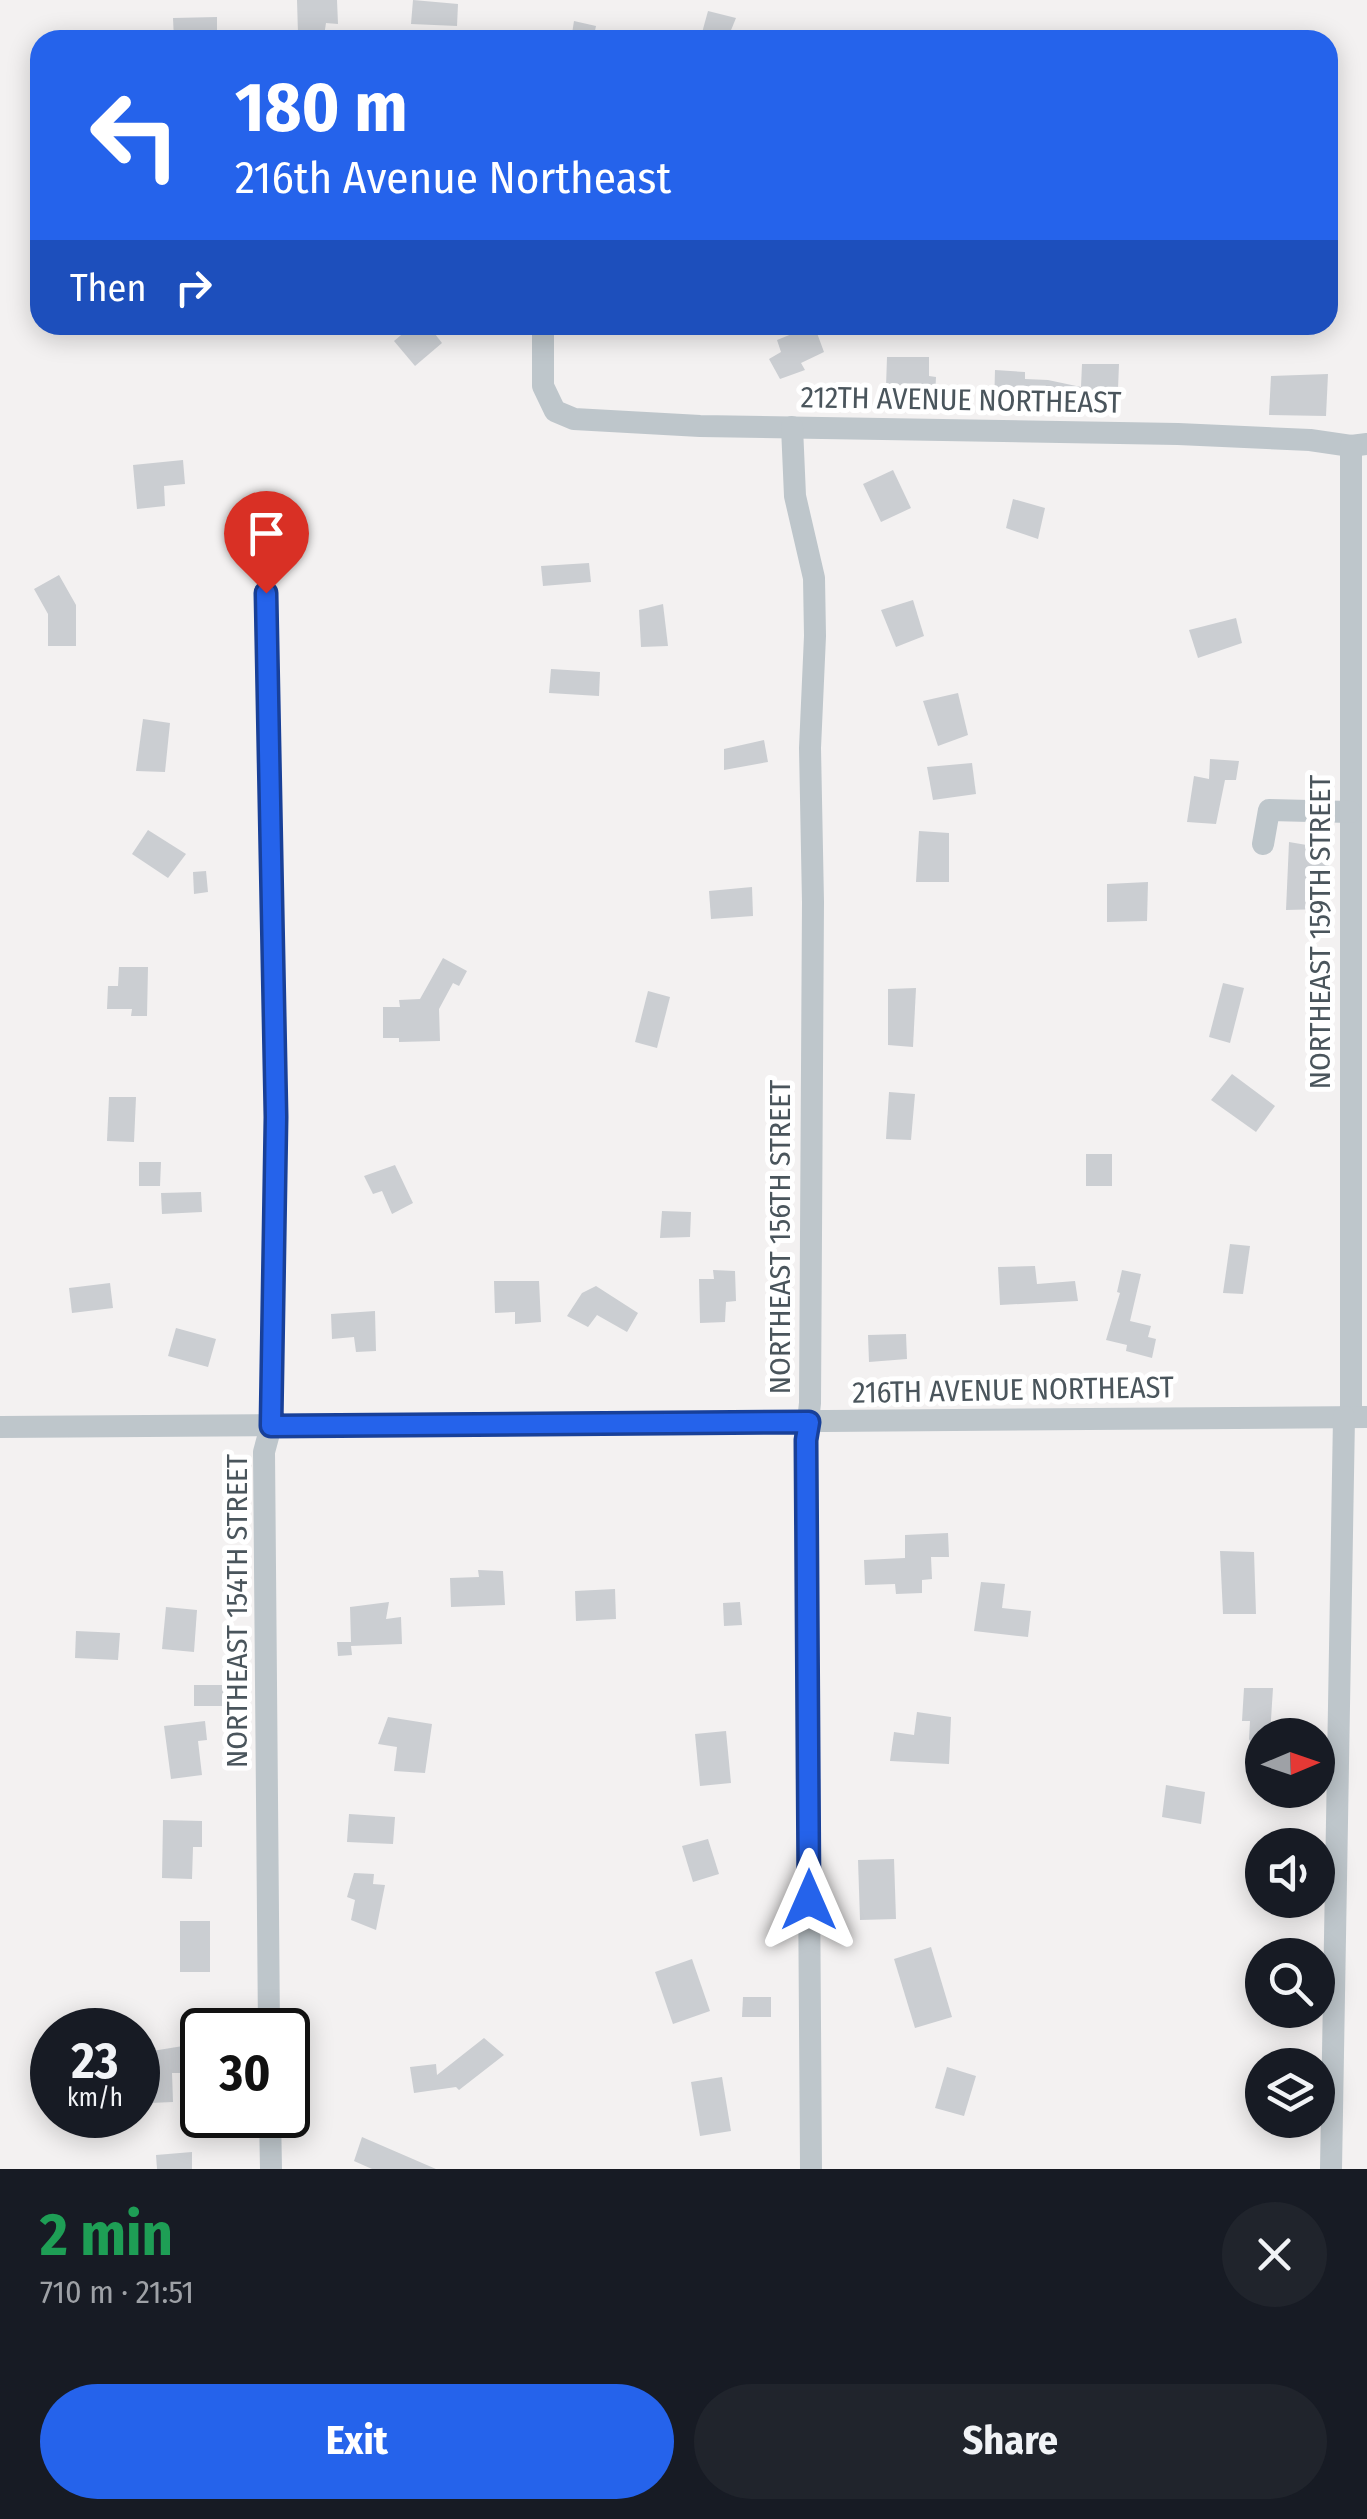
<!DOCTYPE html>
<meta charset="utf-8">
<style>
:root{--surface:#171b24;--page:#20242c;--text:#f1f3f6;--muted:#9ea1a6;--accent:#2563eb}
body{margin:0;font-family:"Fira Sans Condensed",sans-serif;background:var(--page);color:var(--text);height:100vh;display:flex;flex-direction:column;font-size:38px;white-space:nowrap}
*{box-sizing:border-box;margin:0}
p{font-size:32px;color:var(--muted)}
.icon{flex:none;width:55px;height:55px;fill:none;stroke:currentColor;stroke-width:2;stroke-linecap:round;stroke-linejoin:round}
.map{position:relative;height:2169px;overflow:hidden}
.side{display:flex;flex-direction:column;background:var(--surface);flex:1}
.side>*{flex:none}
.guide{position:absolute;left:30px;top:30px;width:1308px;height:305px;border-radius:30px;box-shadow:0 5px 25px #0003;background:#2563eb;color:#fff;overflow:hidden}
.needle{width:65px;rotate:88deg}
.controls{position:absolute;left:1245px;top:1718px;display:grid;gap:20px}
.controls a{display:grid;place-items:center;width:90px;height:90px;border-radius:50%;background:var(--surface);box-shadow:0 5px 25px #0003;font-size:50px}
.speed{position:absolute;left:30px;top:2008px;display:flex;gap:20px;font-size:50px;font-weight:700;text-align:center}
.speed>*{display:grid;place-content:center;width:130px;height:130px;border-radius:50%;background:var(--surface);box-shadow:0 5px 25px #0003;line-height:1}
.speed small{font-size:25px;font-weight:400}
.speed .limit{border:5px solid #111;border-radius:15px;background:#fff;color:#111}
.pin{position:absolute;display:grid;place-items:center;width:85px;height:85px;color:#fff;margin:-102px -42px;border-radius:50% 50% 50% 0;rotate:-45deg;box-shadow:0 0 10px #0007}
.pin .icon{rotate:45deg}
.me{position:absolute;width:110px;margin:-55px;rotate:0deg;stroke-linejoin:round;filter:drop-shadow(0 0 8px #0008)}
.turn{display:flex;align-items:center;gap:35px;height:210px;padding:0 40px;font-size:45px}
.turn .icon{width:130px;height:130px;stroke-width:2.5}
.turn b{display:block;font-size:70px;line-height:85px}
.then{display:flex;align-items:center;height:95px;padding:0 40px;background:#0003;gap:20px;font-size:38px}
.round{display:grid;place-items:center;flex:none;width:105px;height:105px;border-radius:52px;background:var(--page)}
.summary{display:flex;align-items:center;justify-content:space-between;height:170px;padding:0 40px}
h1{font-size:60px;font-weight:700;line-height:75px;color:#1e9e55}
.cta{display:flex;gap:20px;margin-top:auto;padding:20px 40px}
.cta a{flex:1;height:115px;border-radius:60px;background:var(--accent);color:#fff;font-size:40px;font-weight:700;line-height:115px;text-align:center}
.cta a+a{background:var(--page);color:var(--text)}
.map>svg:first-child{display:block}
.building{fill:#cbced2}
.lines{fill:none;stroke-linecap:round;stroke-linejoin:round}
.minor{stroke:#bec6cb;stroke-width:22}
.route-casing{stroke:#184099;stroke-width:25}
.route{stroke:#2563eb;stroke-width:18}
.labels{text-anchor:middle;stroke-width:10;stroke-linejoin:round;paint-order:stroke}
.street-label{font-size:30px;fill:#4a555c;stroke:#fff}
</style>
<div class="map">
<svg width="1367" height="2169" viewBox="0 0 1367 2169">
<rect width="100%" height="100%" fill="#f3f1f1"/>
<g class="building">
<path d="M297 0H337L338 24 326 23 324 36 298 34Z"/>
<path d="M413 0 458 4 457 26 411 24Z"/>
<path d="M708 11 736 18 727 40H700Z"/>
<path d="M217 17V40H174L173 18Z"/>
<path d="M574 21 596 26 593 40H571Z"/>
<path d="M413 325H428L442 343 415 366 394 341Z"/>
<path d="M814 325 824 352 801 363 805 370 780 379 769 359 781 352 777 340Z"/>
<path d="M887 357H929V376L936 377 935 397H903V385L886 387Z"/>
<path d="M1082 364H1119L1118 389 1099 388 1100 408H1073V404L1024 403V409L994 407 995 370 1025 372V379L1048 380 1081 387Z"/>
<path d="M1328 374 1326 416 1269 415 1271 376Z"/>
<path d="M183 460 185 484 164 486 165 506 137 509 133 465Z"/>
<path d="M893 470 911 508 881 522 863 484Z"/>
<path d="M1013 499 1045 508 1038 539 1006 528Z"/>
<path d="M589 563 591 582 543 586 541 566Z"/>
<path d="M59 575 76 605V646H48V614L34 589Z"/>
<path d="M913 600 924 636 896 647 881 610Z"/>
<path d="M663 604 668 646 641 647 639 610Z"/>
<path d="M1236 618 1242 643 1198 658 1189 630Z"/>
<path d="M551 669 600 672 599 696 549 693Z"/>
<path d="M958 693 968 735 938 746 923 701Z"/>
<path d="M143 719 170 723 165 772 136 771Z"/>
<path d="M764 740 768 762 724 770V749Z"/>
<path d="M1210 759 1239 761 1236 780H1225L1216 824 1187 822 1194 776 1209 779Z"/>
<path d="M972 763 976 794 933 800 927 767Z"/>
<path d="M148 830 186 854 168 878 132 854Z"/>
<path d="M919 831 949 833V882H916Z"/>
<path d="M1289 842 1330 849 1325 909 1286 910Z"/>
<path d="M206 871 208 892 194 894 193 872Z"/>
<path d="M1148 882 1147 921 1107 922V884Z"/>
<path d="M752 887 753 916 711 919 709 891Z"/>
<path d="M443 958 467 971 459 986 453 983 439 1009 440 1041 399 1042V1038H383V1007H400L399 1000 420 999Z"/>
<path d="M119 967H148L147 1016H131L132 1009H107L108 986H118Z"/>
<path d="M1223 983 1244 988 1230 1043 1209 1037Z"/>
<path d="M916 988 913 1047 888 1045V989Z"/>
<path d="M648 991 670 997 657 1048 635 1042Z"/>
<path d="M1232 1074 1275 1106 1256 1132 1211 1100Z"/>
<path d="M889 1092 915 1094 911 1140 886 1139Z"/>
<path d="M109 1097H136L134 1142 107 1141Z"/>
<rect x="1086" y="1154" width="26" height="32"/>
<path d="M139 1162H161L160 1186H139Z"/>
<path d="M395 1165 413 1203 392 1214 382 1191 373 1194 364 1176Z"/>
<path d="M201 1192 202 1212 162 1214 161 1193Z"/>
<path d="M662 1211 691 1212 690 1237 660 1238Z"/>
<path d="M1230 1244 1250 1246 1243 1294 1223 1293Z"/>
<path d="M1035 1266 1037 1284 1075 1281 1078 1301 1000 1305 998 1267Z"/>
<path d="M713 1270 735 1271 736 1301 726 1302 725 1322 700 1323 699 1279H714Z"/>
<path d="M1122 1270 1141 1274 1130 1321 1151 1326 1148 1337 1156 1339 1152 1358 1126 1351 1127 1345 1106 1340 1120 1293 1117 1292Z"/>
<path d="M494 1281H539L541 1322 515 1324V1312L495 1313Z"/>
<path d="M110 1283 113 1308 72 1313 69 1288Z"/>
<path d="M596 1286 638 1313 627 1332 597 1315 588 1327 567 1316 582 1293Z"/>
<path d="M375 1311 376 1351 356 1352 354 1337 332 1339 331 1314Z"/>
<path d="M176 1328 216 1339 208 1367 168 1356Z"/>
<path d="M906 1334 907 1359 869 1362 868 1335Z"/>
<path d="M948 1533 949 1557H931L932 1579 922 1580V1593L896 1594 895 1584 865 1585 864 1560 905 1558V1535Z"/>
<path d="M1220 1551 1254 1552 1256 1614H1223Z"/>
<path d="M478 1570 503 1571 505 1605 451 1607 450 1578 479 1577Z"/>
<path d="M981 1582 1005 1584 1002 1608 1031 1611 1028 1637 974 1631Z"/>
<path d="M615 1589 616 1619 576 1621 575 1591Z"/>
<path d="M389 1602 386 1619 401 1617 402 1644 351 1646 352 1655 338 1656 337 1642H351L350 1607Z"/>
<path d="M740 1602 742 1625 724 1626 723 1603Z"/>
<path d="M166 1607 197 1610 194 1652 162 1649Z"/>
<path d="M76 1631 120 1633 118 1660 75 1658Z"/>
<rect x="194" y="1685" width="36" height="21"/>
<path d="M1244 1688H1273L1270 1735H1262V1766L1249 1739 1250 1721H1242Z"/>
<path d="M917 1712 951 1717 949 1764 890 1761 894 1732 914 1735Z"/>
<path d="M388 1717 432 1724 425 1773 394 1771 397 1747 378 1744Z"/>
<path d="M205 1721 207 1740 198 1741 202 1775 171 1779 164 1726Z"/>
<path d="M726 1731 731 1783 700 1786 695 1734Z"/>
<path d="M1166 1785 1205 1792 1201 1824 1162 1817Z"/>
<path d="M349 1814 395 1817 393 1844 347 1842Z"/>
<path d="M163 1820 202 1821V1847H193L192 1879 162 1878Z"/>
<path d="M708 1839 719 1874 693 1882 682 1846Z"/>
<path d="M894 1859 896 1919 860 1920 858 1860Z"/>
<path d="M354 1873 374 1874 373 1884 385 1885 376 1930 351 1920 355 1900 347 1897Z"/>
<rect x="180" y="1921" width="30" height="51"/>
<path d="M931 1947 952 2017 915 2028 894 1959Z"/>
<path d="M692 1959 710 2011 673 2024 655 1972Z"/>
<path d="M743 1997H771V2017H742Z"/>
<path d="M484 2038 504 2055 459 2090 456 2087 414 2093 410 2067 436 2064 437 2075Z"/>
<path d="M183 2046 184 2073H172L173 2102 150 2103 146 2052Z"/>
<path d="M947 2067 976 2076 964 2116 935 2108Z"/>
<path d="M722 2077 731 2131 700 2136 691 2082Z"/>
<path d="M362 2137 436 2169H372L354 2161Z"/>
<path d="M192 2152V2169H157L156 2155Z"/>
</g>
<g class="lines">
<g class="minor">
<path d="M543 325V386L555 411 574 419 700 426 1178 434 1310 440 1351 446 1367 444"/>
<path d="M792 427 795 496 814 578 815 636 810 748 813 902 810 1403 806 1440 811 2169"/>
<path d="M1351 446V1417"/>
<path d="M265 593 276 1117 271 1426 264 1452 269 2030"/>
<path d="M1263 844 1269 810 1350 812"/>
<path d="M0 1427 1367 1417"/>
<path d="M270 2115 271 2169"/>
<path d="M1331 2169 1344 1417"/>
</g>
</g>
<g class="lines">
<defs>
<path id="route" d="M266 593 276 1117 271 1426 809 1422 806 1440 809 1900"/>
</defs>
<use href="#route" class="route-casing"/>
<use href="#route" class="route"/>
</g>
<g class="labels">
<g class="street-label">
<text transform="translate(961 400) rotate(1)" y="10">212TH AVENUE NORTHEAST</text>
<text transform="translate(1320 932) rotate(-90)" y="10">NORTHEAST 159TH STREET</text>
<text transform="translate(780 1237) rotate(-90)" y="10">NORTHEAST 156TH STREET</text>
<text transform="translate(1013 1390) rotate(-1)" y="10">216TH AVENUE NORTHEAST</text>
<text transform="translate(237 1611) rotate(-90)" y="10">NORTHEAST 154TH STREET</text>
</g>
</g>
</svg>
<div class="controls">
<a><svg class="needle" viewBox="-14 -14 28 28"><path d="M0-13l5 13h-10z" fill="#e53935"/><path d="M0 13l5-13h-10z" fill="#9ea1a6"/></svg></a>
<a><svg class="icon" aria-label="sound" viewBox="0 0 24 24"><path d="M4 9h4l5-4v14l-5-4H4zM17 9q2 3 0 6"/></svg></a>
<a><svg class="icon" aria-label="search" viewBox="0 0 24 24"><circle cx="10" cy="10" r="6"/><path d="M15 15l6 6"/></svg></a>
<a><svg class="icon" aria-label="layers" viewBox="0 0 24 24"><path d="M12 4l9 5-9 5-9-5zM3 14l9 5 9-5"/></svg></a>
</div>
<div class="speed"><div>23<small>km/h</small></div><div class="limit">30</div></div>
<div class="pin" style="left:266px;top:593px;background:#d93025"><svg class="icon" aria-label="arrive" viewBox="0 0 24 24"><path d="M6 21V4h12l-3 4 3 4H6"/></svg></div>
<svg class="me" style="left:809px;top:1900px" viewBox="-20 -20 40 40"><path d="M0-17L14 15 0 8-14 15z" fill="#2563eb" stroke="#fff" stroke-width="4"/></svg>
<div class="guide">
<div class="turn"><svg class="icon" aria-label="left" viewBox="0 0 24 24"><path d="M17 20v-9H6M10 6l-5 5 5 5"/></svg><div><b>180 m</b>216th Avenue Northeast</div></div>
<div class="then">Then<svg class="icon" aria-label="right" viewBox="0 0 24 24"><path d="M7 20v-9h11M14 6l5 5-5 5"/></svg></div>
</div>
</div>
<section class="side">
<div class="summary"><div><h1>2 min</h1><p>710 m · 21:51</p></div><a class="round"><svg class="icon" aria-label="close" viewBox="0 0 24 24"><path d="M6 6l12 12M18 6L6 18"/></svg></a></div>
<div class="cta"><a>Exit</a><a>Share</a></div>
</section>
